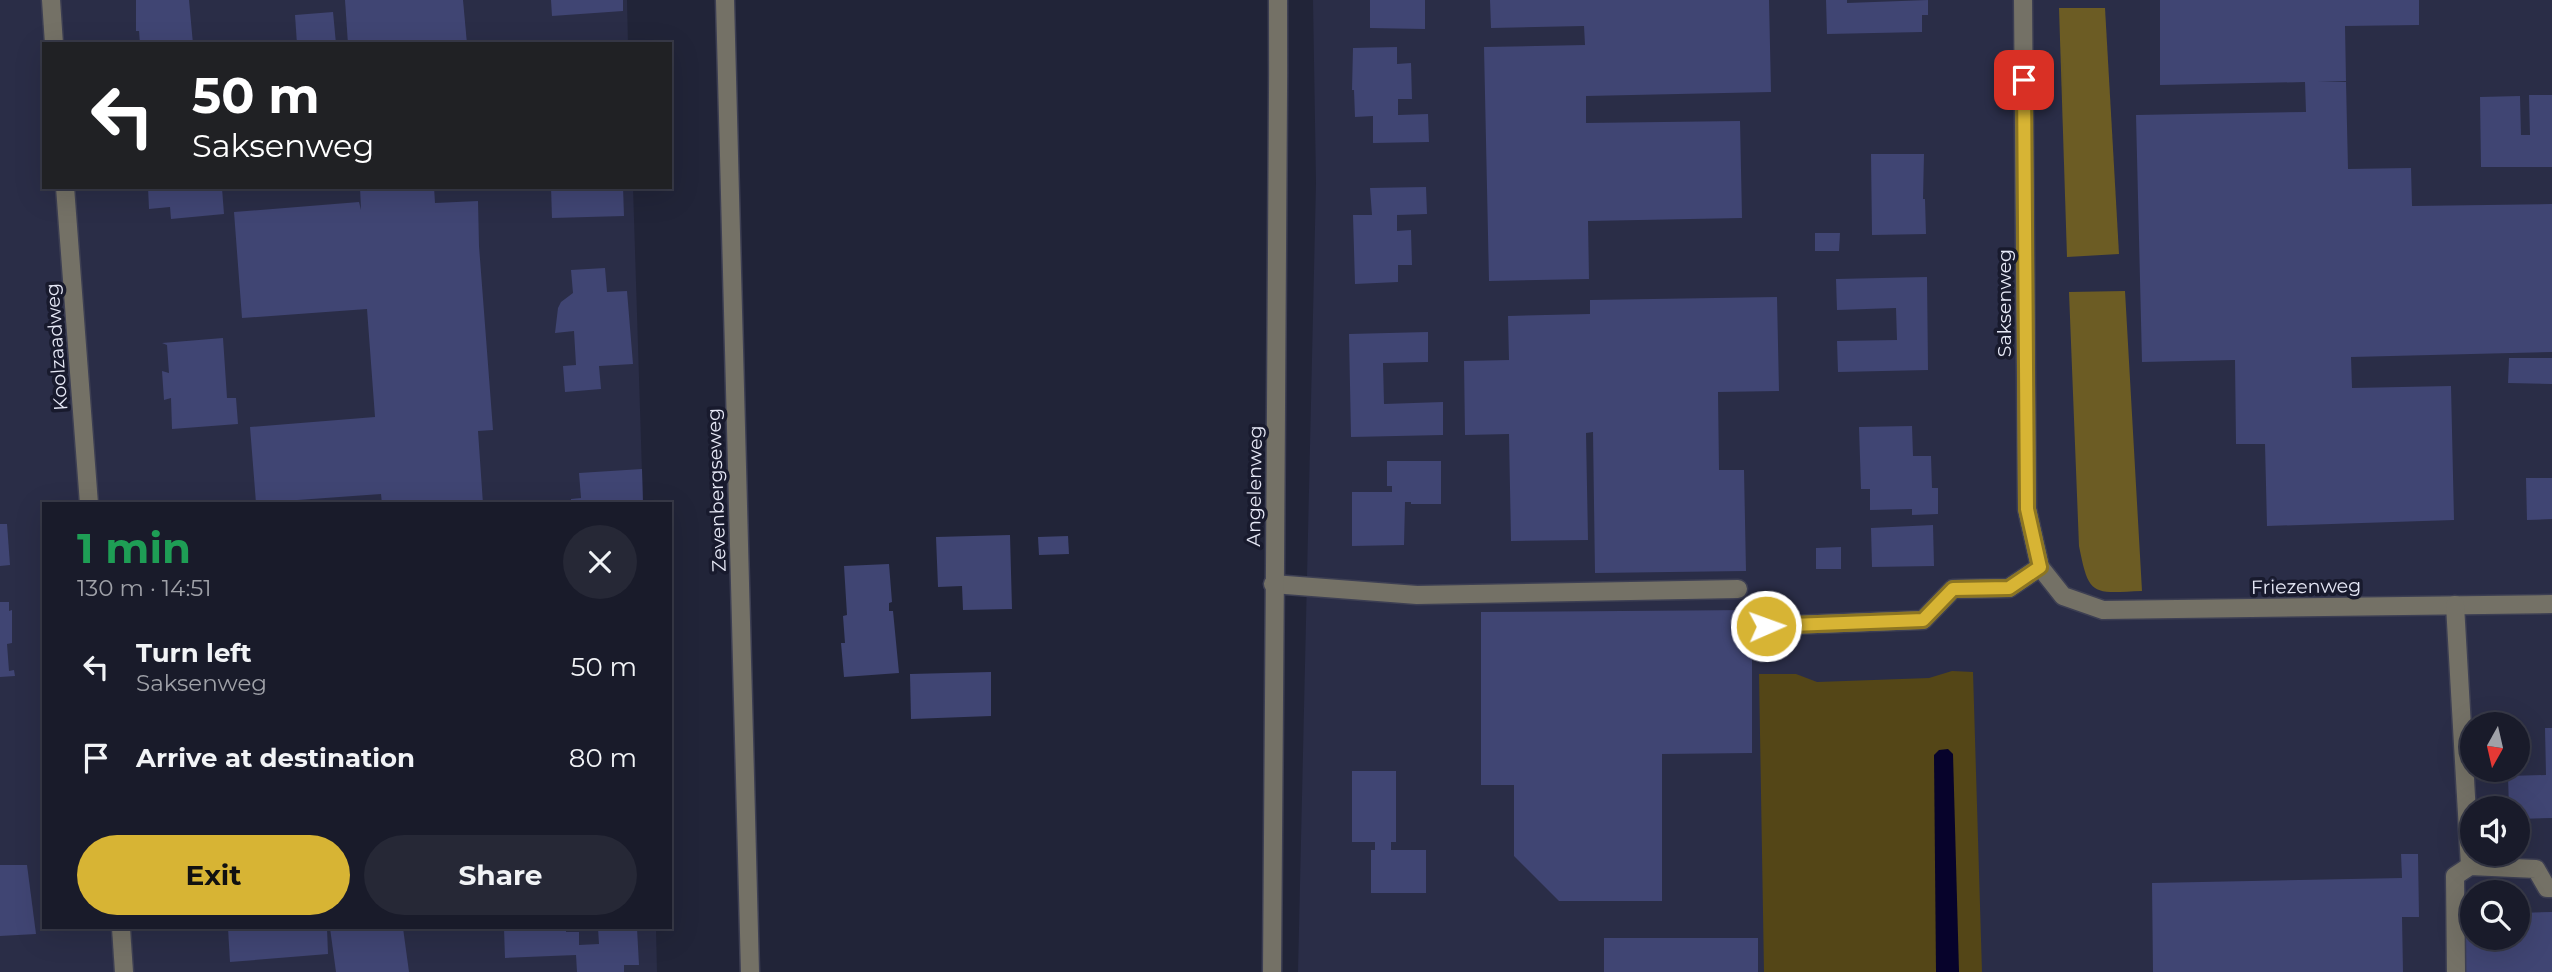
<!DOCTYPE html>
<meta charset="utf-8">
<style>
:root{--surface:#191b2a;--page:#262836;--text:#f1f3f6;--muted:#9fa1a8;--line:#373947;--accent:#d7b434}
body{margin:0;font-family:Montserrat,sans-serif;background:var(--page);color:var(--text);height:100vh;display:flex;flex-direction:column;font-size:26px;white-space:nowrap}
*{box-sizing:border-box;margin:0}
p{font-size:23px;color:var(--muted)}
.icon{flex:none;width:38px;height:38px;fill:none;stroke:currentColor;stroke-width:2;stroke-linecap:round;stroke-linejoin:round}
.map{position:relative;flex:1;overflow:hidden}
.details{position:absolute;left:42px;top:502px;width:630px;height:427px;display:flex;flex-direction:column;background:var(--surface);border-radius:0px;box-shadow:0 7px 28px #0002,0 0 0 2px var(--line)}
.details>*{flex:none}
.hud{position:absolute;left:42px;top:42px;width:630px;height:147px;border-radius:0px;box-shadow:0 7px 28px #0002,0 0 0 2px var(--line);background:#202124;color:#fff;overflow:hidden}
.needle{width:46px;rotate:188deg}
.controls{position:absolute;left:2460px;top:712px;display:grid;gap:14px}
.controls a{display:grid;place-items:center;width:70px;height:70px;border-radius:50%;background:var(--surface);box-shadow:0 7px 28px #0002,0 0 0 2px var(--line);font-size:35px}
.pin{position:absolute;display:grid;place-items:center;width:60px;height:60px;color:#fff;margin:-30px;border-radius:14px;box-shadow:0 4px 10px #0006}
.me{position:absolute;width:77px;margin:-38px;rotate:88deg;stroke-linejoin:round;filter:drop-shadow(0 0 5px #0008)}
.turn{display:flex;align-items:center;gap:24px;height:147px;padding:0 35px;font-size:32px}
.turn .icon{width:91px;height:91px;stroke-width:2.5}
.turn b{display:block;font-size:49px;line-height:60px}
.round{display:grid;place-items:center;flex:none;width:74px;height:74px;border-radius:37px;background:var(--page)}
.summary{display:flex;align-items:center;justify-content:space-between;height:119px;padding:0 35px}
h1{font-size:42px;font-weight:700;line-height:52px;color:#1e9e55}
.button{display:flex;gap:14px;margin-top:auto;padding:14px 35px}
.button a{flex:1;height:80px;border-radius:42px;background:var(--accent);color:#111;font-size:28px;font-weight:700;line-height:80px;text-align:center}
.button a+a{background:var(--page);color:var(--text)}
ul{padding:0;list-style:none}
li{display:flex;align-items:center;gap:21px;height:91px;padding:0 35px}
li div{flex:1}
li b{display:block;font-size:26px}
li em{font-style:normal}
.map>svg:first-child{display:block}
.built{fill:#2a2d47;fill-rule:evenodd}
.green{fill:#544617}
.forest{fill:#6c5c24}
.water{fill:#07032b}
.building{fill:#404573}
.lines{fill:none;stroke-linecap:round;stroke-linejoin:round}
.minor-casing{stroke:#3d3f53;stroke-width:21}
.minor{stroke:#747166;stroke-width:18}
.route-casing{stroke:#8c7522;stroke-width:18}
.route{stroke:#d7b434;stroke-width:12}
.labels{text-anchor:middle;stroke-width:7;stroke-linejoin:round;paint-order:stroke}
.street-label{font-size:19px;fill:#e6e8f6;stroke:#181a2d}
</style>
<div class="map">
<svg width="2552" height="972" viewBox="0 0 2552 972">
<rect width="100%" height="100%" fill="#212438"/>
<g class="built">
<path d="M0 0H627L628 44H44V187H633L643 504H44V928H656L657 972H0Z"/>
<path d="M1313 0H2552V972H1298L1316 183ZM2473 724H2518V770H2473ZM2473 808H2518V854H2473ZM2473 892H2518V938H2473Z"/>
</g>
<path class="green" d="M1952 671 1973 672 1982 972H1764L1759 674H1796L1817 682 1929 678Z"/>
<g class="forest">
<path d="M2059 8H2105L2119 254 2067 257Z"/>
<path d="M2125 291 2142 591C2092 593 2089 597 2079 546L2069 292Z"/>
</g>
<path class="water" d="M1948 749 1953 754 1959 972H1936L1934 755 1939 750Z"/>
<g class="building">
<path d="M136 0H189L193 44H140L139 31H136Z"/>
<path d="M345 0H463L467 44H348Z"/>
<path d="M551 0H623V11L552 16Z"/>
<path d="M1370 0H1425V29L1370 28Z"/>
<path d="M1490 0H1769L1771 92 1586 96V123L1740 121 1742 218 1588 221 1589 279 1489 281 1484 47 1585 45 1584 26 1491 28Z"/>
<path d="M1826 0H1847V3L1928 0V15H1922V32L1827 34Z"/>
<path d="M2160 0H2419V25L2345 26 2346 81 2318 82H2346L2348 169 2411 168 2412 206 2552 204V352L2351 357 2352 388 2451 386 2454 520 2267 526 2265 444H2236L2235 360 2142 362 2136 115 2306 112 2305 82 2160 85Z"/>
<path d="M333 12 336 44H297L295 15Z"/>
<path d="M1397 47V64L1411 63 1412 99H1398V115L1428 114 1429 142 1373 143V116L1355 117 1354 90H1352L1353 48Z"/>
<path d="M2529 95H2552V167H2481L2480 97 2520 96 2521 135H2530Z"/>
<path d="M1871 154H1924L1923 199H1925L1926 234 1872 235Z"/>
<path d="M148 187 222 188 224 214 171 219 170 207 149 209Z"/>
<path d="M360 187H434L435 203 478 201 479 246 493 430 478 431 483 504H382L381 494 256 503 250 427 375 417 367 309 242 318 234 212 359 202 361 210Z"/>
<path d="M551 187H623L624 216 552 218Z"/>
<path d="M1426 187 1427 214 1397 215V231L1411 230 1412 265H1398V282L1355 284 1353 215H1372L1370 188Z"/>
<path d="M1815 233H1840L1839 251H1815Z"/>
<path d="M605 268 607 292 627 291 633 364 599 366 601 389 565 392 563 366 576 365 574 331 555 333 558 308 561 302 573 293 571 270Z"/>
<path d="M1927 277 1928 370 1838 372 1837 341 1897 340 1896 308 1837 310 1836 279Z"/>
<path d="M1777 297 1779 391 1718 392 1719 470H1744L1746 571 1595 573 1593 432 1586 433 1588 540 1511 541 1509 434 1465 435 1464 361 1509 360 1508 316 1590 314V300Z"/>
<path d="M1428 332V362L1383 363 1384 404 1443 402V435L1351 437 1349 334Z"/>
<path d="M223 338 227 398H236L238 424 172 429 171 398 164 400 162 371 169 373 167 345 162 343Z"/>
<path d="M2509 358H2552V384L2508 383Z"/>
<path d="M1912 426 1913 456H1931L1932 488H1938V514L1912 515V509L1870 510V489H1861L1859 427Z"/>
<path d="M1387 461H1441V504H1411V502H1405L1404 545 1352 546V492H1392V486H1387Z"/>
<path d="M642 469 643 504H571V499L581 498 579 473Z"/>
<path d="M2526 478H2552V519L2527 520Z"/>
<path d="M0 524H7L10 565 0 566Z"/>
<path d="M1933 525 1934 566 1872 567 1871 528Z"/>
<path d="M1010 535 1012 609 963 610 962 586 938 587 936 537Z"/>
<path d="M1068 536 1069 554 1039 555 1038 537Z"/>
<path d="M1841 547V569H1816V548Z"/>
<path d="M889 564 892 602 889 603V611H893L899 673 844 677 841 643H845L843 616 847 615 844 566Z"/>
<path d="M0 602H9V611L12 610V643L7 644 9 671 14 670 15 676 0 677Z"/>
<path d="M1752 610V753L1662 754V901H1559L1514 856V785H1481V612Z"/>
<path d="M991 672V716L911 719 910 674Z"/>
<path d="M2545 728H2552V818L2518 819V808H2509L2508 776 2546 775Z"/>
<path d="M1352 771H1396V842H1391V850H1426V893H1371V850H1375V842H1352Z"/>
<path d="M2401 854H2418L2419 917H2402L2403 972H2153L2152 883 2402 878Z"/>
<path d="M0 865H27L36 934 0 936Z"/>
<path d="M2552 912V972H2464L2462 914H2473V938H2518V913Z"/>
<path d="M228 928H327L328 954 230 962Z"/>
<path d="M330 928H403L409 972H336Z"/>
<path d="M504 928H566V932H579V945L599 944 598 928H637L639 965H624V972H577L576 955 505 958Z"/>
<rect x="1604" y="938" width="154" height="34"/>
</g>
<g class="lines">
<defs>
<g id="minor">
<path d="M51 0 54 44"/>
<path d="M725 0 750 972"/>
<path d="M2023 0 2027 509 2040 567 2063 596 2103 610 2552 604"/>
<path d="M65 187 89 504"/>
<path d="M1273 584 1417 595 1738 589"/>
<path d="M2455 605 2470 866"/>
<path d="M1766 626 1923 620 1953 589 2009 588 2040 567"/>
<path d="M121 928 124 972"/>
<path d="M1272 972C1273 648 1279 324 1278 0"/>
<path d="M2456 972 2455 876 2470 866 2536 869 2547 888H2552"/>
</g>
</defs>
<use href="#minor" class="minor-casing"/>
<use href="#minor" class="minor"/>
</g>
<g class="lines">
<defs>
<path id="route" d="M1766 626 1923 620 1953 589 2009 588 2040 567 2027 509 2024 80"/>
</defs>
<use href="#route" class="route-casing"/>
<use href="#route" class="route"/>
</g>
<g class="labels">
<g class="street-label">
<text transform="translate(2004 303) rotate(-90)" y="7">Saksenweg</text>
<text transform="translate(56 347) rotate(-94)" y="7">Koolzaadweg</text>
<text transform="translate(1254 486) rotate(-89)" y="7">Angelenweg</text>
<text transform="translate(716 490) rotate(-92)" y="7">Zevenbergseweg</text>
<text transform="translate(2306 586) rotate(-1)" y="7">Friezenweg</text>
</g>
</g>
</svg>
<div class="controls">
<a><svg class="needle" viewBox="-14 -14 28 28"><path d="M0-13l5 13h-10z" fill="#e53935"/><path d="M0 13l5-13h-10z" fill="#9fa1a8"/></svg></a>
<a><svg class="icon" aria-label="sound" viewBox="0 0 24 24"><path d="M4 9h4l5-4v14l-5-4H4zM17 9q2 3 0 6"/></svg></a>
<a><svg class="icon" aria-label="search" viewBox="0 0 24 24"><circle cx="10" cy="10" r="6"/><path d="M15 15l6 6"/></svg></a>
</div>
<div class="pin" style="left:2024px;top:80px;background:#d93025"><svg class="icon" aria-label="arrive" viewBox="0 0 24 24"><path d="M6 21V4h12l-3 4 3 4H6"/></svg></div>
<svg class="me" style="left:1766px;top:626px" viewBox="-20 -20 40 40"><circle r="17" fill="#d7b434" stroke="#fff" stroke-width="3"/><path d="M0-11L8 9 0 5-8 9z" fill="#fff"/></svg>
<div class="hud">
<div class="turn"><svg class="icon" aria-label="left" viewBox="0 0 24 24"><path d="M17 20v-9H6M10 6l-5 5 5 5"/></svg><div><b>50 m</b>Saksenweg</div></div>
</div>
<section class="details">
<div class="summary"><div><h1>1 min</h1><p>130 m · 14:51</p></div><a class="round"><svg class="icon" aria-label="close" viewBox="0 0 24 24"><path d="M6 6l12 12M18 6L6 18"/></svg></a></div>
<ul>
<li><svg class="icon" aria-label="left" viewBox="0 0 24 24"><path d="M17 20v-9H6M10 6l-5 5 5 5"/></svg><div><b>Turn left</b><p>Saksenweg</p></div><em>50 m</em></li>
<li><svg class="icon" aria-label="arrive" viewBox="0 0 24 24"><path d="M6 21V4h12l-3 4 3 4H6"/></svg><div><b>Arrive at destination</b></div><em>80 m</em></li>
</ul>
<div class="button"><a>Exit</a><a>Share</a></div>
</section>
</div>
